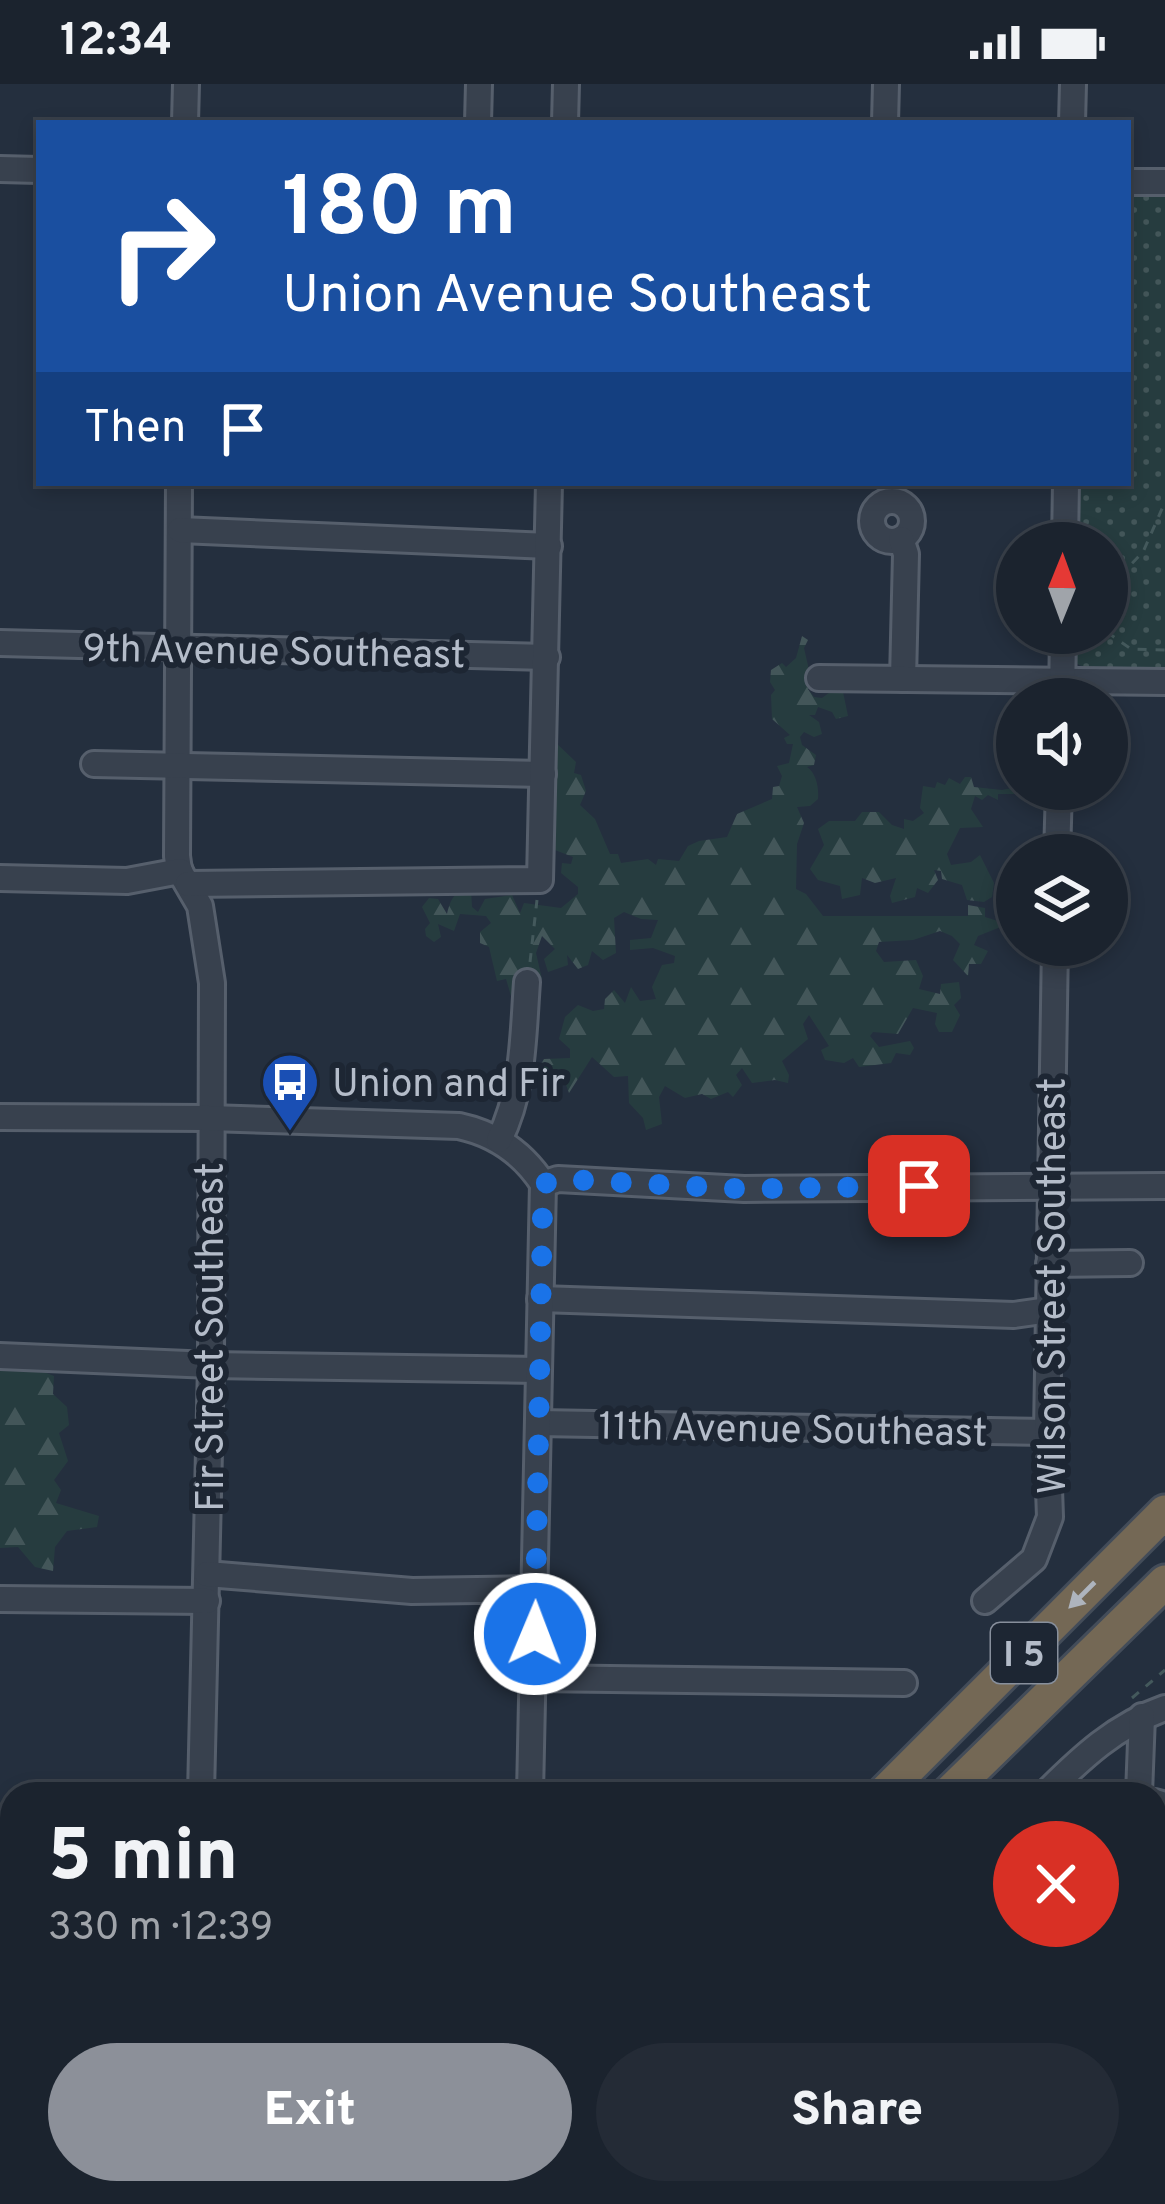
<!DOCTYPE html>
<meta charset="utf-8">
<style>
:root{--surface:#1b232e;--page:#242b36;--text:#f1f3f6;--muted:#a0a4aa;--line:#39404a;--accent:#8c9099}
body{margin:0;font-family:Overpass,sans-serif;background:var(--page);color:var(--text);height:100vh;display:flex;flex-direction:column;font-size:45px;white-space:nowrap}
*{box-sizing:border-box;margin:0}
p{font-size:39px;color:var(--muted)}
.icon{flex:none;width:66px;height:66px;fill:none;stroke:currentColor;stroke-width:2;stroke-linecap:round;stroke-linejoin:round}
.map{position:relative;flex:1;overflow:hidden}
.sheet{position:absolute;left:0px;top:1698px;width:1167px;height:423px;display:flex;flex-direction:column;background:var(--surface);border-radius:36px 36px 0 0;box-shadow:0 6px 18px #0003,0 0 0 3px var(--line)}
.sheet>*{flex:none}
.top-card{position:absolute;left:36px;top:36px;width:1095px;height:366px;border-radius:0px;box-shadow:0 6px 18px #0003,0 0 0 3px var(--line);background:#1a4fa0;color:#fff;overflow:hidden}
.needle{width:78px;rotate:1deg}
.controls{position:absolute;left:996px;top:438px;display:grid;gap:24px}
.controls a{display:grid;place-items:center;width:132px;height:132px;border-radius:50%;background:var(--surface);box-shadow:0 6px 18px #0003,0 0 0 3px var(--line);font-size:60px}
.pin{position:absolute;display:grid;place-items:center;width:102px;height:102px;color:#fff;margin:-51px;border-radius:24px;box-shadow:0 6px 18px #0006}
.me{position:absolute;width:132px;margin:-66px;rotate:1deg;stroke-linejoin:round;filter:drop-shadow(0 0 9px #0008)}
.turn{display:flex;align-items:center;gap:42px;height:252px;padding:0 48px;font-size:54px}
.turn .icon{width:156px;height:156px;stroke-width:2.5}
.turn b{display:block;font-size:84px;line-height:102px}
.then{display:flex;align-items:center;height:114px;padding:0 48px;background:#0003;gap:24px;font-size:45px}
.round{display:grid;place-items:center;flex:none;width:126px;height:126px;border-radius:63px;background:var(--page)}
.summary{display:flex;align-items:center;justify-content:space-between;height:204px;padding:0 48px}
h1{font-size:72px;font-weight:800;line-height:90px}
.action{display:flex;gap:24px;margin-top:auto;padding:24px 48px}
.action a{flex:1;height:138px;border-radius:72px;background:var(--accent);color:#fff;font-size:48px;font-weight:800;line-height:138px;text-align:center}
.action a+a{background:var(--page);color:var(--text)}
.status{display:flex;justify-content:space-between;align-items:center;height:84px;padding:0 60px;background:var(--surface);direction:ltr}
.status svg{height:33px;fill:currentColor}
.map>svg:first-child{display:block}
.forest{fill:url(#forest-firs)}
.park{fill:url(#park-dots)}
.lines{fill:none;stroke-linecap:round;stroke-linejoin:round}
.stream{stroke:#394c67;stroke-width:4.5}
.minor-casing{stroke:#565f6c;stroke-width:30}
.highway-casing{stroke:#434c59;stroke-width:39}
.path{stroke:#44595c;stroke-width:3;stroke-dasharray:9 9;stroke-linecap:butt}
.minor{stroke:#38414e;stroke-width:24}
.highway{stroke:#746855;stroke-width:33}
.oneway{fill:#aeb4bd}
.route{stroke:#1a73e8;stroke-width:21;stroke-dasharray:0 37.8}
.labels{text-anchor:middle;stroke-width:12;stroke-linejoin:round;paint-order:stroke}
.shield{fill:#1d2633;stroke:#878f9c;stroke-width:3}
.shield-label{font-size:36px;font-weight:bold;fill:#b4bcc9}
.street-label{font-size:39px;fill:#b4bcc9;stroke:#1d2633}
.poi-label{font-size:39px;fill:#b4bcc9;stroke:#1d2633;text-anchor:start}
</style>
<div class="status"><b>12:34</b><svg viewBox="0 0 49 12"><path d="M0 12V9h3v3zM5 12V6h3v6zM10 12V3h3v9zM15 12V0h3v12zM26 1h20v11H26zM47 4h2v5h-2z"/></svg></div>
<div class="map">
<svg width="1165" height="2120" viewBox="0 0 1165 2120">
<defs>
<pattern id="forest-firs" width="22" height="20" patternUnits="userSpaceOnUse" patternTransform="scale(3)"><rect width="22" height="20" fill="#263c3f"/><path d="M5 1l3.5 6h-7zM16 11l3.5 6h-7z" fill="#435659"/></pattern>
<pattern id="park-dots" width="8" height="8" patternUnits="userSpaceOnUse" patternTransform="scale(3)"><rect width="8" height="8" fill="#263c3f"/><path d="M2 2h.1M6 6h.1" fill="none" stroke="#435659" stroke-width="1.8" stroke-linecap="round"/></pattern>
</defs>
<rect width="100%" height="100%" fill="#242f3e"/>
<g class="forest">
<path d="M802 552 808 556 804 564 812 599 808 605 814 613 822 614 833 606 843 608 848 632 836 635 832 628 818 623 815 631H809L819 638 822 650 814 653 804 648 800 653 802 661 816 671 814 681 807 683C816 689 819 703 818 715L810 722 797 723 804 739 797 760 796 805 806 810 823 832H968V821L985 824V833L1008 840 978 852 974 861 988 867 981 880H969L968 892 953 876 960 860 952 852 940 847 913 856 879 858 876 867 884 878 916 876 923 892 919 905 940 910 941 900 959 898 961 914 954 921 960 931 952 948H939L935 940 937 929 913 924 898 950 873 948 870 952 879 963 910 957 914 964 910 971 896 969 891 979 859 983 853 974 844 979 825 976 821 966 829 962 809 931 803 940 808 955 782 977 789 991 788 999 775 996 752 999 742 984 736 991 742 1001 733 1013 728 1008 711 1015 702 1010 685 1014 665 1002 659 1013 662 1040 646 1046 643 1034 629 1019 628 992 614 993 592 973 569 1009 565 998 540 999 537 987 544 975 570 974V965L559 955 565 933 578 921 593 927 604 925 605 915 614 906 625 919 631 903 640 917 656 915 652 903 662 881 674 879 675 872 653 864 630 866V856L651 854 658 836 641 835 624 828 614 834 616 869 603 876 592 867 588 881 578 885 567 871 568 881 548 888 544 875 555 865 542 852 536 869 542 895 511 912 506 895 497 897 489 863 480 859V848L491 839 486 832 460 830 454 847 438 840 441 853 434 858 426 852 425 845 430 839 422 823 429 814 438 815 447 830C451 814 454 807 471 806L472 823 478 828 485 815 512 811 520 829 524 819 561 824 578 810V803L561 789 562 779 571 780 573 773 555 766 552 760 554 657 576 678 574 689 581 691 586 707 580 721 595 735 610 770H618L621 779 648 775 656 781 658 775 679 777 688 762 699 757 727 753 737 730 772 715 773 703 779 702 782 692 777 682 789 679 793 660H787L784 654 790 651 772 635 771 611 775 606 770 598 771 586 782 579 786 583 796 574Z"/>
<path d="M965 693H971L974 703 1002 706 1016 703V710H998V716L988 711 982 716 975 712 971 725 983 743 960 744 947 770 951 781 971 778 980 771 994 799 992 813 984 818 967 816 962 801 942 795 941 787 934 786 938 796 928 809 917 804 915 813 892 819 890 812 896 794 875 799 862 794 860 811 842 815 840 802 818 796 810 785 824 761 818 745 829 737H855L862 728H879L892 741 904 745V735L913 737 924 729 920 724 923 702 935 704 937 698 945 701 949 694 960 700Z"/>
<path d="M0 1282H29L54 1292 53 1310 67 1323 69 1341 59 1349 68 1377 54 1396 61 1406 56 1419 99 1432 97 1443 67 1447 55 1463 53 1487 35 1483 18 1463 0 1464Z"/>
<path d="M575 2109H770L729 2120H554Z"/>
</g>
<path class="park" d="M1128 109 1165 110V588C1146 587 1088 591 1075 578 1068 571 1071 559 1071 549H1107V459H1073L1074 399H1128Z"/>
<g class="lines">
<path class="stream" d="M1163 2120 1165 2119"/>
<defs>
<g id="minor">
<path d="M185 39 186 0"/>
<path d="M478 39 479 0"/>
<path d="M565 39 566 0"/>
<path d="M885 39 886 0"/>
<path d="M1072 39 1073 0"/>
<path d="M0 85 39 86"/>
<path d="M1128 98H1165"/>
<path d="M179 399 177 772 179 786 200 822 212 899 211 1281 201 1710"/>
<circle cx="892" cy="437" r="20"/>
<path d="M180 446 549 462"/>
<path d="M901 455 906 470 903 595"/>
<path d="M1065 459 1066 399"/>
<path d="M0 559 547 573"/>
<path d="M819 594 1165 598"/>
<path d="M1062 615 1063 549"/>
<path d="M94 680 543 690"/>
<path d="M1057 771 1059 705"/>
<path d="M0 794 127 797 180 787"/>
<path d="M188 800 540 796 549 399"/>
<path d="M0 1033 209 1034 459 1042C496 1050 523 1069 543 1100"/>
<path d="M499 1056C524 1006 523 952 527 898"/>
<path d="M543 1100 558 1095 744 1105 1165 1102"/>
<path d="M1049 1180 1130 1179"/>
<path d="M540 1215 1014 1231 1049 1226"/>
<path d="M0 1272 211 1281 538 1286"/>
<path d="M538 1339 1047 1348"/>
<path d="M207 1490 412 1507 536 1505"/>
<path d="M0 1515 207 1517"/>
<path d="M985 1517 1034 1475 1050 1433 1047 1348 1055 861"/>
<path d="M534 1594 904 1599"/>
<path d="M530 1710 543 1100"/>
<path d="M1045 1710C1081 1674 1116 1641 1165 1624"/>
<path d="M1139 1710 1142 1632"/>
<path d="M1155 1718 1165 1721"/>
<path d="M0 1741H12"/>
<path d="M1155 1846 1165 1847"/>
<path d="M1155 1922H1165"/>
<path d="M0 1978H12"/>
<path d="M1078 2109 1098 2120"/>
<path d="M511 2120 533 2109"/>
</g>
<g id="highway">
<path d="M883 1710 1165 1428"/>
<path d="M948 1710 1165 1498"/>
<path d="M19 2120 103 2109"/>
<path d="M179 2120 222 2109"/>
<path d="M336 2120 367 2109"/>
</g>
</defs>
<use href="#minor" class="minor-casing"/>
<use href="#highway" class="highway-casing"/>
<g class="path">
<path d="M1107 505 1143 468 1165 418"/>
<path d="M1107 548 1131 565 1165 566"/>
<path d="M530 878 537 816"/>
<path d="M1132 1614 1165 1586"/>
<path d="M1155 2065 1165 2062"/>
<path d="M799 2120 826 2114 966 2109"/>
</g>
<use href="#minor" class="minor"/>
<use href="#highway" class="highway"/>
</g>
<defs><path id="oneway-solid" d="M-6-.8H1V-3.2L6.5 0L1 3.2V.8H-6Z" transform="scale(3)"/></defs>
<use class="oneway" href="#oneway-solid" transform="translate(1082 1511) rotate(135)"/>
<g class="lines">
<path class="route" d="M535 1550 543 1100 558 1095 744 1105 919 1102"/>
</g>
<defs>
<symbol id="bus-pin" viewBox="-11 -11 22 30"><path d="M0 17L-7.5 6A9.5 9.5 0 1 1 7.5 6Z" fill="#1a4fb4" stroke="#1d2633"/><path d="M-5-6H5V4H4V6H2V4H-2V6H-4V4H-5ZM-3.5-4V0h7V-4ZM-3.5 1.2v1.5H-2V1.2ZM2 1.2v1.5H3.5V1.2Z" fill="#fff"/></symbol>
</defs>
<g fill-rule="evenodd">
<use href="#bus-pin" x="257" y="965" width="66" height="90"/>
</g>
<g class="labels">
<rect class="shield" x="991" y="1539" width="66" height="60" rx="9"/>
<g class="shield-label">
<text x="1024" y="1582">I 5</text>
</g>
<g class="street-label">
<text transform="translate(274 566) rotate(1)" y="14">9th Avenue Southeast</text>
<text transform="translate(1051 1202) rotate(-90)" y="14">Wilson Street Southeast</text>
<text transform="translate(209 1253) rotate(-90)" y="14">Fir Street Southeast</text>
<text transform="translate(793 1344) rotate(1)" y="14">11th Avenue Southeast</text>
</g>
<g class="poi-label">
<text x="332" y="1012">Union and Fir</text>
</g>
</g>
</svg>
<div class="controls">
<a><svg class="needle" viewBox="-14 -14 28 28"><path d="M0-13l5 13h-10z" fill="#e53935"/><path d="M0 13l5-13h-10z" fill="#a0a4aa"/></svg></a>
<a><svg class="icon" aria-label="sound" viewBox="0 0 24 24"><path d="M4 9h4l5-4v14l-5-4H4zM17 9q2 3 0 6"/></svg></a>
<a><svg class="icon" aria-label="layers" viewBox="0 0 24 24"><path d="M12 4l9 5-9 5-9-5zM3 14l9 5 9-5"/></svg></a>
</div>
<div class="pin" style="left:919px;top:1102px;background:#d93025"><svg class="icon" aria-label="arrive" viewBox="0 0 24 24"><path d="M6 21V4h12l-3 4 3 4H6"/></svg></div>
<svg class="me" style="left:535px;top:1550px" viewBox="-20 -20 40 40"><circle r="17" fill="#1a73e8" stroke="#fff" stroke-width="3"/><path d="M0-11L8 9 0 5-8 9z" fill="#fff"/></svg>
<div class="top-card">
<div class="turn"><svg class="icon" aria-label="right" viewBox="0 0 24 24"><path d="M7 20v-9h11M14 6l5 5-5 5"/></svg><div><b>180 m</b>Union Avenue Southeast</div></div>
<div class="then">Then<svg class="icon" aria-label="arrive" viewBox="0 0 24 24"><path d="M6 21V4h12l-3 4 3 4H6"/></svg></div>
</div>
<section class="sheet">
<div class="summary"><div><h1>5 min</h1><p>330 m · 12:39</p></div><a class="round" style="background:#d93025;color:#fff"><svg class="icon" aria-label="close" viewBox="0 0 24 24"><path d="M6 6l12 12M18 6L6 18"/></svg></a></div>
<div class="action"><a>Exit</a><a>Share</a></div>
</section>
</div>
